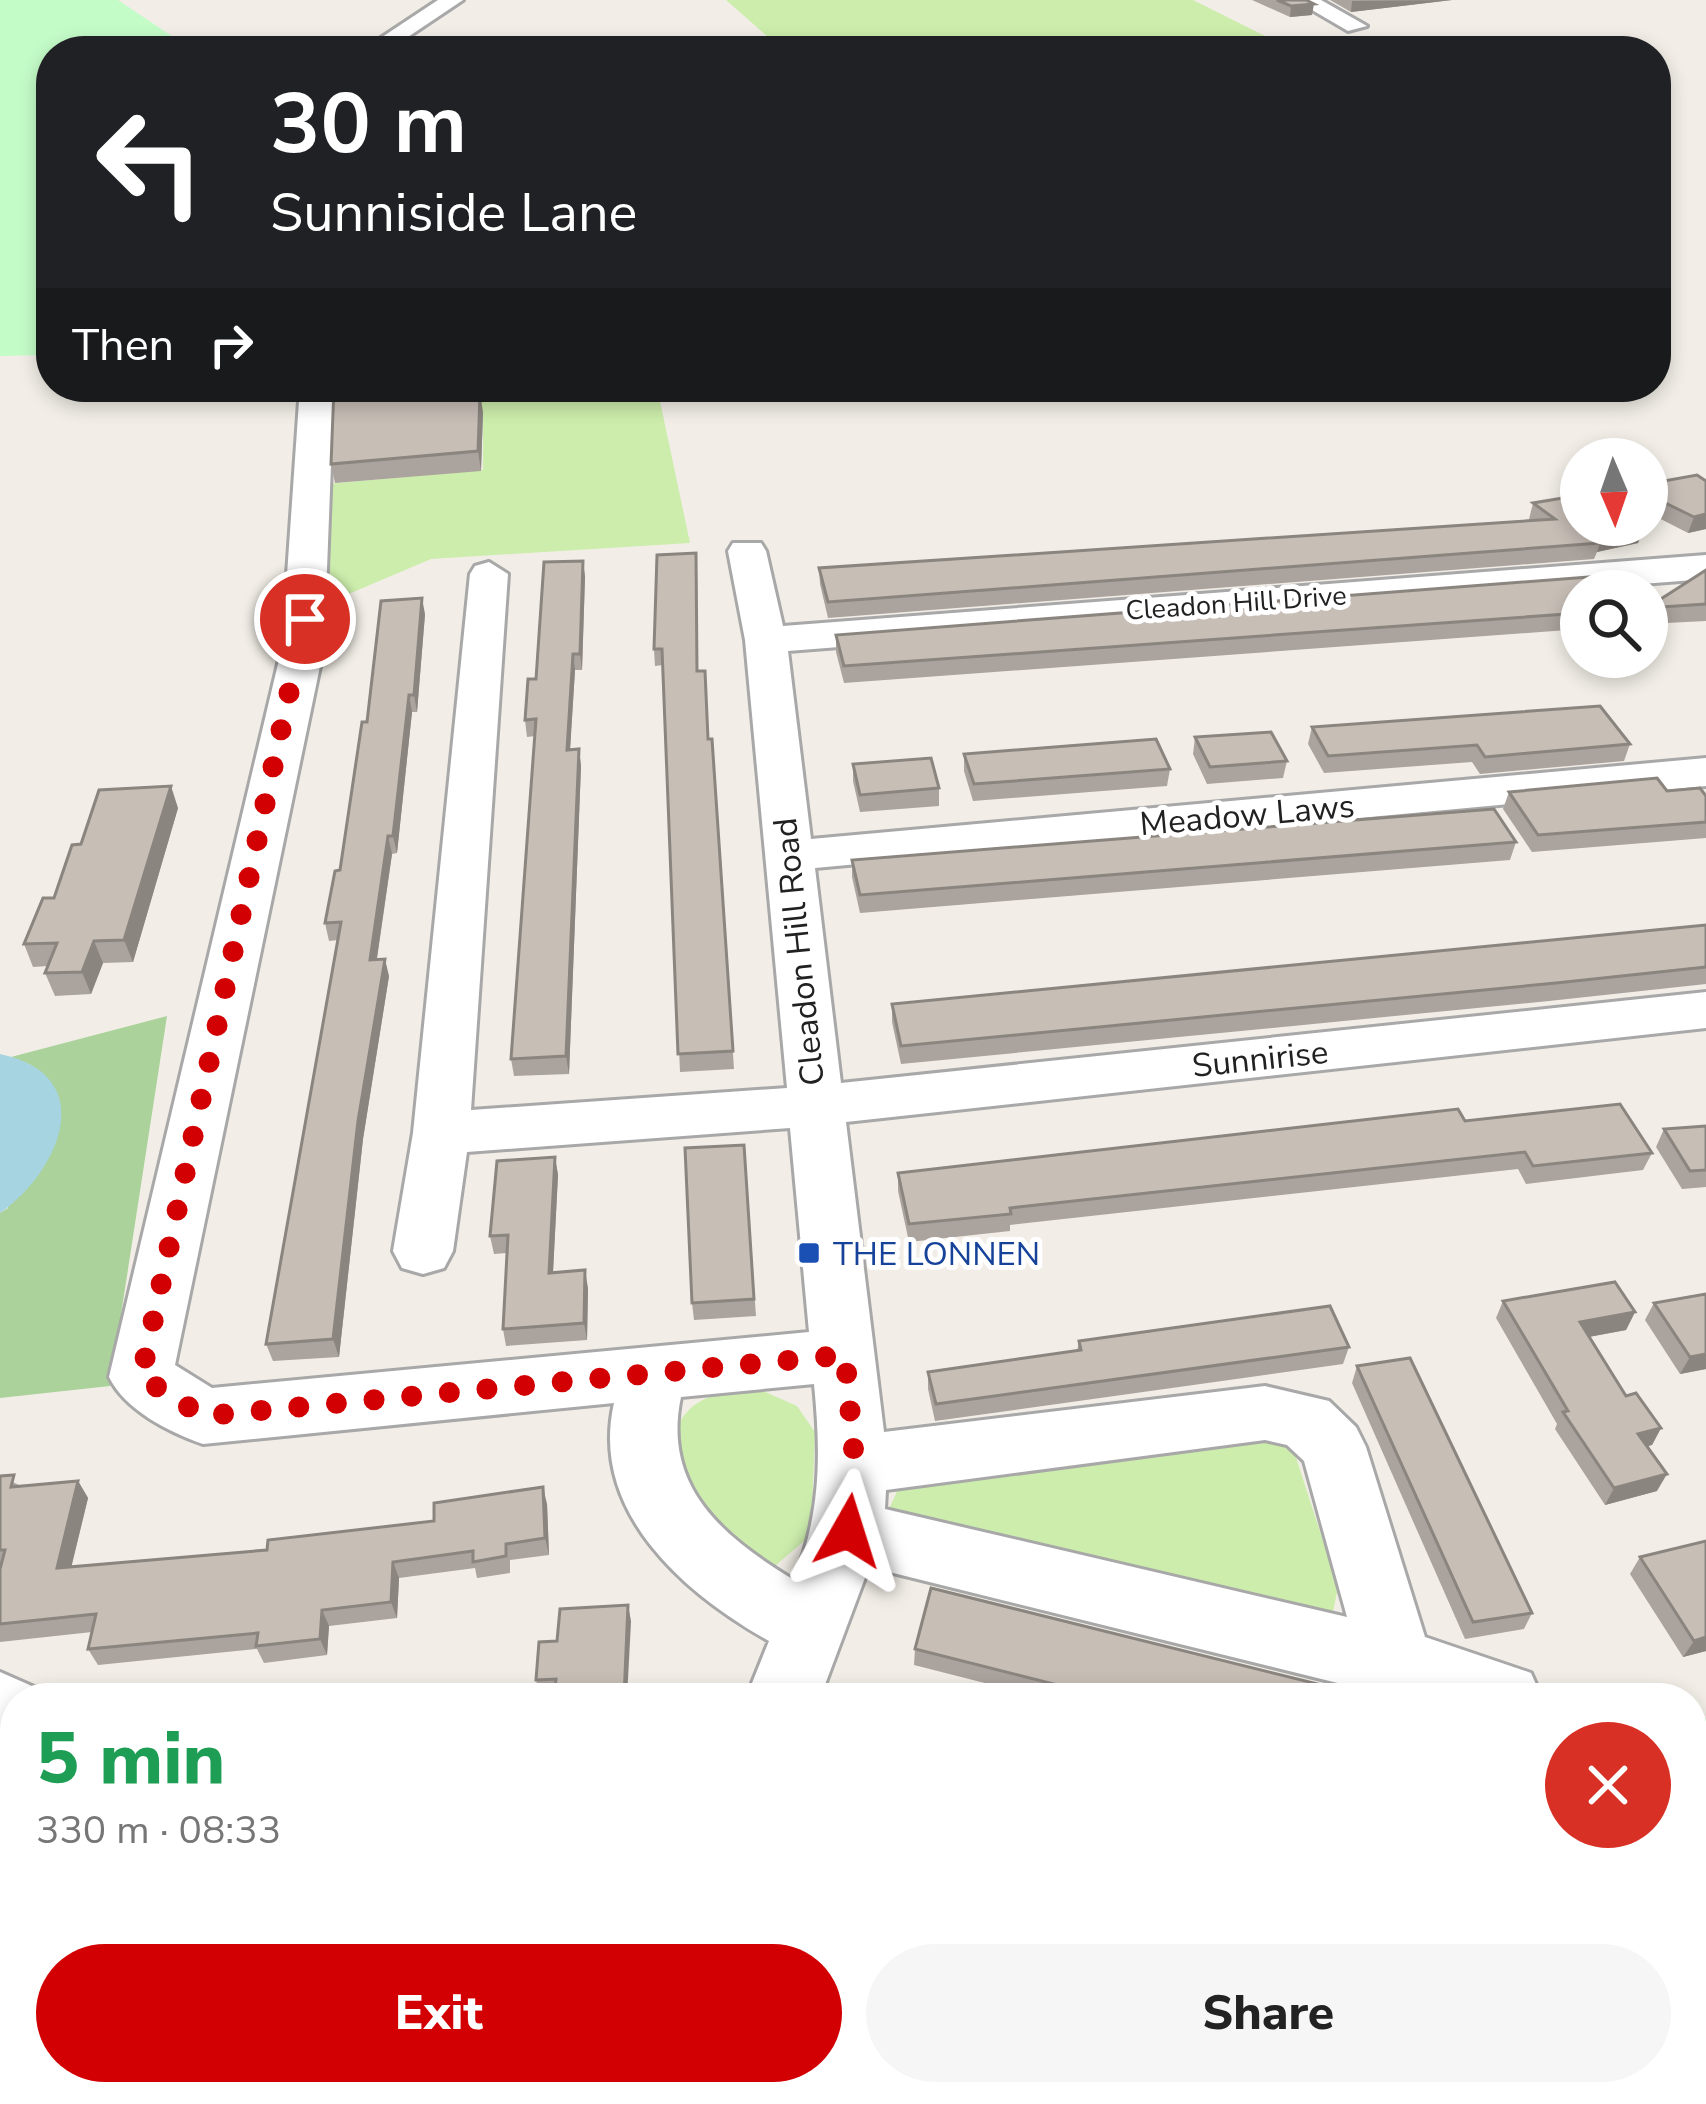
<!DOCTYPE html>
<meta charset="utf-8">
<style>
:root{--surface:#fff;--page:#f6f6f6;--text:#222;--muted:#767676;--accent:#d20002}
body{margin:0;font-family:"Nunito Sans",sans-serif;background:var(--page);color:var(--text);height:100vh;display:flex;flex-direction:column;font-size:45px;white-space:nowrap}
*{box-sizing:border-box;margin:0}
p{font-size:39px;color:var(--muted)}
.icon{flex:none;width:66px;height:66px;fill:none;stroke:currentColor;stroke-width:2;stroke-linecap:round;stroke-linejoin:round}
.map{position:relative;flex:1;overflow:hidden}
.panel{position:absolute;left:0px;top:1683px;width:1707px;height:423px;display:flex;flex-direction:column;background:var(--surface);border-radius:48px 48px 0 0;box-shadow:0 6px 18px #0003}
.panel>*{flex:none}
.hud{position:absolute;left:36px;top:36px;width:1635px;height:366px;border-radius:48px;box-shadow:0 6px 18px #0003;background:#202124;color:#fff;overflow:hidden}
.needle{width:78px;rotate:178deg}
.controls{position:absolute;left:1560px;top:438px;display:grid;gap:24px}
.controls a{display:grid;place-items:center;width:108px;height:108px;border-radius:50%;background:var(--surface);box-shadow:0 6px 18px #0003;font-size:60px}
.pin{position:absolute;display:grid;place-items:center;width:102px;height:102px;color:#fff;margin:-51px;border:6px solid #fff;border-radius:50%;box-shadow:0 3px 12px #0007}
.me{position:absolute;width:132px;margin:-66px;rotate:6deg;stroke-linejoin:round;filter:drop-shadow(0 0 9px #0008)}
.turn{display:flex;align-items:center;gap:42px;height:252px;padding:0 36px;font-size:54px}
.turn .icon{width:156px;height:156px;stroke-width:2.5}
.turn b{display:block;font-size:84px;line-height:102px}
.then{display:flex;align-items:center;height:114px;padding:0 36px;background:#0003;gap:24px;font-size:45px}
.round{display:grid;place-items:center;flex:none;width:126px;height:126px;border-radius:63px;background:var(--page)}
.headline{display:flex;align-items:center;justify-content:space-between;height:204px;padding:0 36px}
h1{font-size:72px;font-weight:800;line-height:90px;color:#1e9e55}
.primary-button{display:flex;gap:24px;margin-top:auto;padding:24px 36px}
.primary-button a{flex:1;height:138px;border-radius:72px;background:var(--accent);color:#fff;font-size:48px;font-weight:800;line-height:138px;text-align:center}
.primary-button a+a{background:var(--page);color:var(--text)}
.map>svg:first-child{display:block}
.grass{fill:#ccedac}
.forest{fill:#abd29a}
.park{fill:#c4fcc8}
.water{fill:#a6d4e1}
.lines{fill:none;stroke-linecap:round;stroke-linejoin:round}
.minor-casing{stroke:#a8a8a8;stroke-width:6}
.minor{fill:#fff;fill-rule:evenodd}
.wall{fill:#aba39d}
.shaded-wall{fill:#8b857f}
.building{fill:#c7beb6;stroke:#8b857f;stroke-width:3}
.route{stroke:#d20002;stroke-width:21;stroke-dasharray:0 37.8}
.transit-dot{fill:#1a4fb4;stroke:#fff;stroke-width:4.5}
.labels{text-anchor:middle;stroke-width:10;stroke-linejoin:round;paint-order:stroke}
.far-street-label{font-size:27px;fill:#212121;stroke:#fff}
.street-label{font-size:33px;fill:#212121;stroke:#fff}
.transit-label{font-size:33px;fill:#164399;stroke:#fff;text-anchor:start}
</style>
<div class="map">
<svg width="1706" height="2104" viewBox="0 0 1706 2104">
<rect width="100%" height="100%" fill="#f2eee7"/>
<g class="grass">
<path d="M726 0H1193L1271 39 1135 51H784Z"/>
<path d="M455 387H657L690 543 431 559 325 604 327 484 483 470V412L458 397Z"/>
<path d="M761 1390 797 1406 815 1432 811 1535 775 1566C732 1534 648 1487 679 1424 695 1392 730 1391 761 1390Z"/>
<path d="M1290 1439 1338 1587 1333 1612 1318 1624 884 1520 899 1487Z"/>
</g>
<path class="forest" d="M167 1016 110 1386 0 1398V1213L8 1208 31 1065 11 1057Z"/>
<g class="park">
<path d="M0 0H118L194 51H51V355L0 356Z"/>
<path d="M1692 1718H1706V2104H1022L1033 2091H1692Z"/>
</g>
<path class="water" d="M0 1054C101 1075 60 1171 0 1213Z"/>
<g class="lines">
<defs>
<g id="minor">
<path d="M438 0H463L387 51H361Z"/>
<path d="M1295 0H1321L1367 26 1348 31Z"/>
<path d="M300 387H334L324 647 175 1365 212 1388 809 1332 790 1128 467 1152 453 1251 444 1268 423 1274 402 1268 393 1251 413 1133 470 574 475 566 489 562 508 574 471 1110 787 1088 745 640 728 551 733 543H761L766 551 783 626 1706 555V579L788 651 811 839 1706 758V786L815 868 841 1083 1706 992V1028L846 1122 884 1432 1265 1386 1329 1401 1356 1427 1366 1447 1425 1637 1531 1673 1542 1698H1398L869 1567 820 1698H746L769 1641C685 1594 589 1512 614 1403L203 1444C169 1432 125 1410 109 1377L282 647ZM814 1384C821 1456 821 1513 794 1580 723 1537 662 1487 681 1397ZM1265 1440 1287 1445 1304 1461 1347 1617 885 1509 886 1490Z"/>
<path d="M0 1672 41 1690 45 1698H15V1751L0 1745Z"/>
<path d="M94 2091H180L179 2104H91Z"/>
<path d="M473 2091H567L562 2104H467Z"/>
</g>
</defs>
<use href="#minor" class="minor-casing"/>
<use href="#minor" class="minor"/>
</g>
<g class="wall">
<path d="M1252 0H1306L1312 15 1290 17Z"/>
<path d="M1330 0H1452L1351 12Z"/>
<path d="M347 387H403V396L483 412 481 471 335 483 331 464Z"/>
<path d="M1706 481V529L1688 533 1647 512V484Z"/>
<path d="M1533 503 1644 528 1638 543 1597 552 1594 559 828 618 820 584 819 568 1531 520 1529 519Z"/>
<path d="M583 561 585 577 582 670H575L570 749H579L581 766 569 1074 514 1076 511 1059 535 736 527 737 525 720 536 679Z"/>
<path d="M697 569 698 671 708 739H712L734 1069 680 1072 663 665 655 666 654 649Z"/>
<path d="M1706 570V621L1647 624V597L1653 604Z"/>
<path d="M1581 591V629L844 683 836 652V635Z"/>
<path d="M425 614 417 712H412L397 853 392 854 377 959 389 976 363 1139 339 1357 273 1361 266 1344 338 940 329 941 325 923 340 870 367 722Z"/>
<path d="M1312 727 1630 744 1624 761 1480 774 1472 762 1324 773 1308 744Z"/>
<path d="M1195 737 1287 761 1283 778 1207 784 1193 754Z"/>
<path d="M964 754 1170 769 1167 786 973 801 964 771Z"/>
<path d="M853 764 939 788V806L860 812 853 781Z"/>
<path d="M1667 791 1706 796V838L1532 852 1503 809 1509 792Z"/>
<path d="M178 808 133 962 103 963 91 994 55 996 45 973 48 966 33 967 24 944 54 898 81 844Z"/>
<path d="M1516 842 1510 860 860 913 852 877V860Z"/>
<path d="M1706 925V984L1549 1001 901 1064 892 1022V1004Z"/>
<path d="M1465 1121 1652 1153 1643 1170 1526 1184 1518 1169 1010 1225V1231L909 1242 898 1191V1173Z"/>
<path d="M1706 1126V1187L1682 1189 1656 1147 1664 1129Z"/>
<path d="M744 1145 756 1316 694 1320 692 1303Z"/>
<path d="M555 1157 558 1175 553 1273 588 1288 587 1340 506 1346 503 1329 507 1253 494 1254 490 1236Z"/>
<path d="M1706 1294V1369L1680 1374 1645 1320 1654 1303Z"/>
<path d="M1503 1301 1635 1312 1626 1330 1589 1337 1626 1396 1661 1428 1652 1445 1647 1446 1657 1491 1605 1505 1555 1429 1557 1424 1496 1318Z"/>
<path d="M1079 1341 1349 1347 1343 1364 935 1421 928 1389V1372L1077 1351Z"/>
<path d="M1357 1366 1532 1613 1524 1629 1465 1639 1352 1383Z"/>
<path d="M0 1476 21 1486 78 1481 88 1498 71 1567 267 1550 547 1504 549 1555 510 1560V1573L477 1578 475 1568 399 1578 397 1618 329 1626 327 1655 264 1663 257 1649 98 1665 88 1649 92 1632 0 1642Z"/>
<path d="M1706 1541V1651L1683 1657 1630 1574 1640 1557Z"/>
<path d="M628 1605 631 1622 554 1695 540 1696 536 1680 557 1641Z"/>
<path d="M915 1649 1374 1698H1044L914 1665Z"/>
<path d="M15 1818V1971L0 1973V1819Z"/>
</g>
<g class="shaded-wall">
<path d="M1452 0 1351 12 1352 1Z"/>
<path d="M1314 4 1312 15 1290 17 1291 6Z"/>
<path d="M480 393 483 412 481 471 478 451Z"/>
<path d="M1706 514V529L1688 533 1694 517Z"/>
<path d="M1644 528 1638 543 1597 552 1600 543 1595 538Z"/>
<path d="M583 561 585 577 582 670 580 654Z"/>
<path d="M422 598 425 614 417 712 414 695Z"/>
<path d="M573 654 575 670 569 767 567 750Z"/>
<path d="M409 695 412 712 397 853 393 836Z"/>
<path d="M579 749 581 766 569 1074 566 1056Z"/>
<path d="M171 786 178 808 133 962 124 940Z"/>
<path d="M388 836 392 854 374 977 370 960Z"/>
<path d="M94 941 103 963 91 994 82 972Z"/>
<path d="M385 959 389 976 363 1139 339 1357 333 1339 358 1121Z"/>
<path d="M555 1157 558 1175 552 1291 549 1273Z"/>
<path d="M585 1270 588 1288 587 1340 584 1323Z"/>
<path d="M1635 1312 1626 1330 1572 1340 1580 1322Z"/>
<path d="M1706 1354V1369L1680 1374 1690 1357Z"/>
<path d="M1661 1428 1652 1445 1629 1451 1638 1434Z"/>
<path d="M1667 1474 1657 1491 1605 1505 1614 1488Z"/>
<path d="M78 1481 88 1498 67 1585 57 1568Z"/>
<path d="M543 1487 547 1504 549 1555 545 1538Z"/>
<path d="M393 1562 399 1578 397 1618 391 1602Z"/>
<path d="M628 1605 631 1622 627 1698H624Z"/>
<path d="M322 1610 329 1626 327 1655 320 1639Z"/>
<path d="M1706 1637V1651L1683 1657 1694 1641Z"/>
<path d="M15 1925V1966L7 1957Z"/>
<path d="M315 2091H337L323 2104H301Z"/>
<path d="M993 2091H1000L990 2104H983Z"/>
</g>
<g class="building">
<path d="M1277 0H1306L1314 4 1291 6Z"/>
<path d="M399 387 398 397 480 393 478 451 331 464 334 388Z"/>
<path d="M1697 475 1706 481V514L1694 517 1651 496 1647 505V484Z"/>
<path d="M1581 495V525H1640L1644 528 1595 538 1600 543 828 602 819 568 1555 519 1533 503Z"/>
<path d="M696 553 697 671H705L708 739H712L733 1051 678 1054 662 649H654L657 555Z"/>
<path d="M583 561 580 654H573L567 750 579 749 566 1056 511 1059 536 719 525 720 528 679H536L544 562Z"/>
<path d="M1706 570V604L1647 608V597L1653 604Z"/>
<path d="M1627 574 1642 591H1581V613L844 666 836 635Z"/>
<path d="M422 598 414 695H409L393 836H388L370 960 385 959 358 1121 333 1339 266 1344 341 922 325 923 335 871 340 870 362 722H367L381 601Z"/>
<path d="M1600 706 1630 744 1485 757 1477 745 1328 756 1312 727Z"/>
<path d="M1271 732 1287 761 1210 767 1195 737Z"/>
<path d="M1156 739 1170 769 974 784 964 754Z"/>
<path d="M931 758 939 788 860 795 853 764Z"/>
<path d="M1657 778 1667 791 1700 788 1706 796V822L1538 835 1509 792Z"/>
<path d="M171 786 124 940 94 941 82 972 45 973 57 943 24 944 43 898H54L72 845 81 844 99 790Z"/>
<path d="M1494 809 1516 842 860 895 852 860Z"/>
<path d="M1706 925V967L1556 983 901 1046 892 1004Z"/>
<path d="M1620 1104 1652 1153 1533 1166 1525 1152 1010 1208 1011 1214 909 1224 898 1173 1458 1109 1465 1121Z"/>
<path d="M1706 1126V1170L1690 1171 1664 1129Z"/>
<path d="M744 1145 754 1299 692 1303 685 1148Z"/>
<path d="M555 1157 549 1273 585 1270 584 1323 503 1329 508 1235 490 1236 497 1161Z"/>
<path d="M1615 1282 1635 1312 1580 1322 1626 1396 1636 1393 1661 1428 1638 1434 1667 1474 1614 1488 1563 1412 1568 1411 1503 1301Z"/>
<path d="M1706 1294V1354L1690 1357 1654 1303Z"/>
<path d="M1330 1306 1349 1347 936 1404 928 1372 1081 1350 1079 1341Z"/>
<path d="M1410 1358 1532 1613 1473 1622 1357 1366Z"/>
<path d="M14 1475 11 1487 78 1481 57 1568 267 1550 268 1540 434 1521V1503L543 1487 545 1538 506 1544V1556L473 1562V1551L393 1562 391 1602 322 1610 320 1639 256 1646 258 1633 88 1649 96 1614 0 1624V1569L5 1550H0V1476Z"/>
<path d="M1706 1541V1637L1694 1641 1640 1557Z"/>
<path d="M931 1588 1374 1698H1109L915 1649Z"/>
<path d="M628 1605 624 1698H554L556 1679 536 1680 539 1642 557 1641 560 1609Z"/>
<path d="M15 1818V1925L7 1957 0 1958V1819Z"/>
<path d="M202 2091H315L301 2104H206Z"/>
<path d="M893 2091H993L983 2104H882Z"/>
</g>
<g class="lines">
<path class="route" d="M305 619 141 1377 203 1416 845 1355 855 1465 848 1531"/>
</g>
<rect class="transit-dot" x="797" y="1241" width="24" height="24" rx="6"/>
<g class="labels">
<g class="far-street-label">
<text transform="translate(1236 603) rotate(-4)" y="9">Cleadon Hill Drive</text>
</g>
<g class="street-label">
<text transform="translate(1247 814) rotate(-5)" y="12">Meadow Laws</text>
<text transform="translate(798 952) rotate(-96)" y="12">Cleadon Hill Road</text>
<text transform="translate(1260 1058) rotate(-6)" y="12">Sunnirise</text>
</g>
<g class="transit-label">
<text x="833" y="1265">THE LONNEN</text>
</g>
</g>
</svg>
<div class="controls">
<a><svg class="needle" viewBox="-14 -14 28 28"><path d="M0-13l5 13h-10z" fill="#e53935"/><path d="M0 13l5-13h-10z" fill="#767676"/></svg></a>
<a><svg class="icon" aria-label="search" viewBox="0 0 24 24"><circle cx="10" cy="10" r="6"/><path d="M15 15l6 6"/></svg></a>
</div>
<div class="pin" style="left:305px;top:619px;background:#d93025"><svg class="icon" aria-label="arrive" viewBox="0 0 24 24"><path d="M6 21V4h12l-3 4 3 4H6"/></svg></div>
<svg class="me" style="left:848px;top:1531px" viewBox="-20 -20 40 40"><path d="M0-17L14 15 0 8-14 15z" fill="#d20002" stroke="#fff" stroke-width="4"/></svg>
<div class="hud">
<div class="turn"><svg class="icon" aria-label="left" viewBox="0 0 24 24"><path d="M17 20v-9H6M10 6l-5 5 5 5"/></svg><div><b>30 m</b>Sunniside Lane</div></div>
<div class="then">Then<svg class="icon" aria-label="right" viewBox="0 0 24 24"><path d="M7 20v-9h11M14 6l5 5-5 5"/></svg></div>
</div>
<section class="panel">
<div class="headline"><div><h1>5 min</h1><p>330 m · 08:33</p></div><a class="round" style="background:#d93025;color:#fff"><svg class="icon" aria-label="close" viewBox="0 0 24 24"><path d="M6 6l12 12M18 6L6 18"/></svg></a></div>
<div class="primary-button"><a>Exit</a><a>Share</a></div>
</section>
</div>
